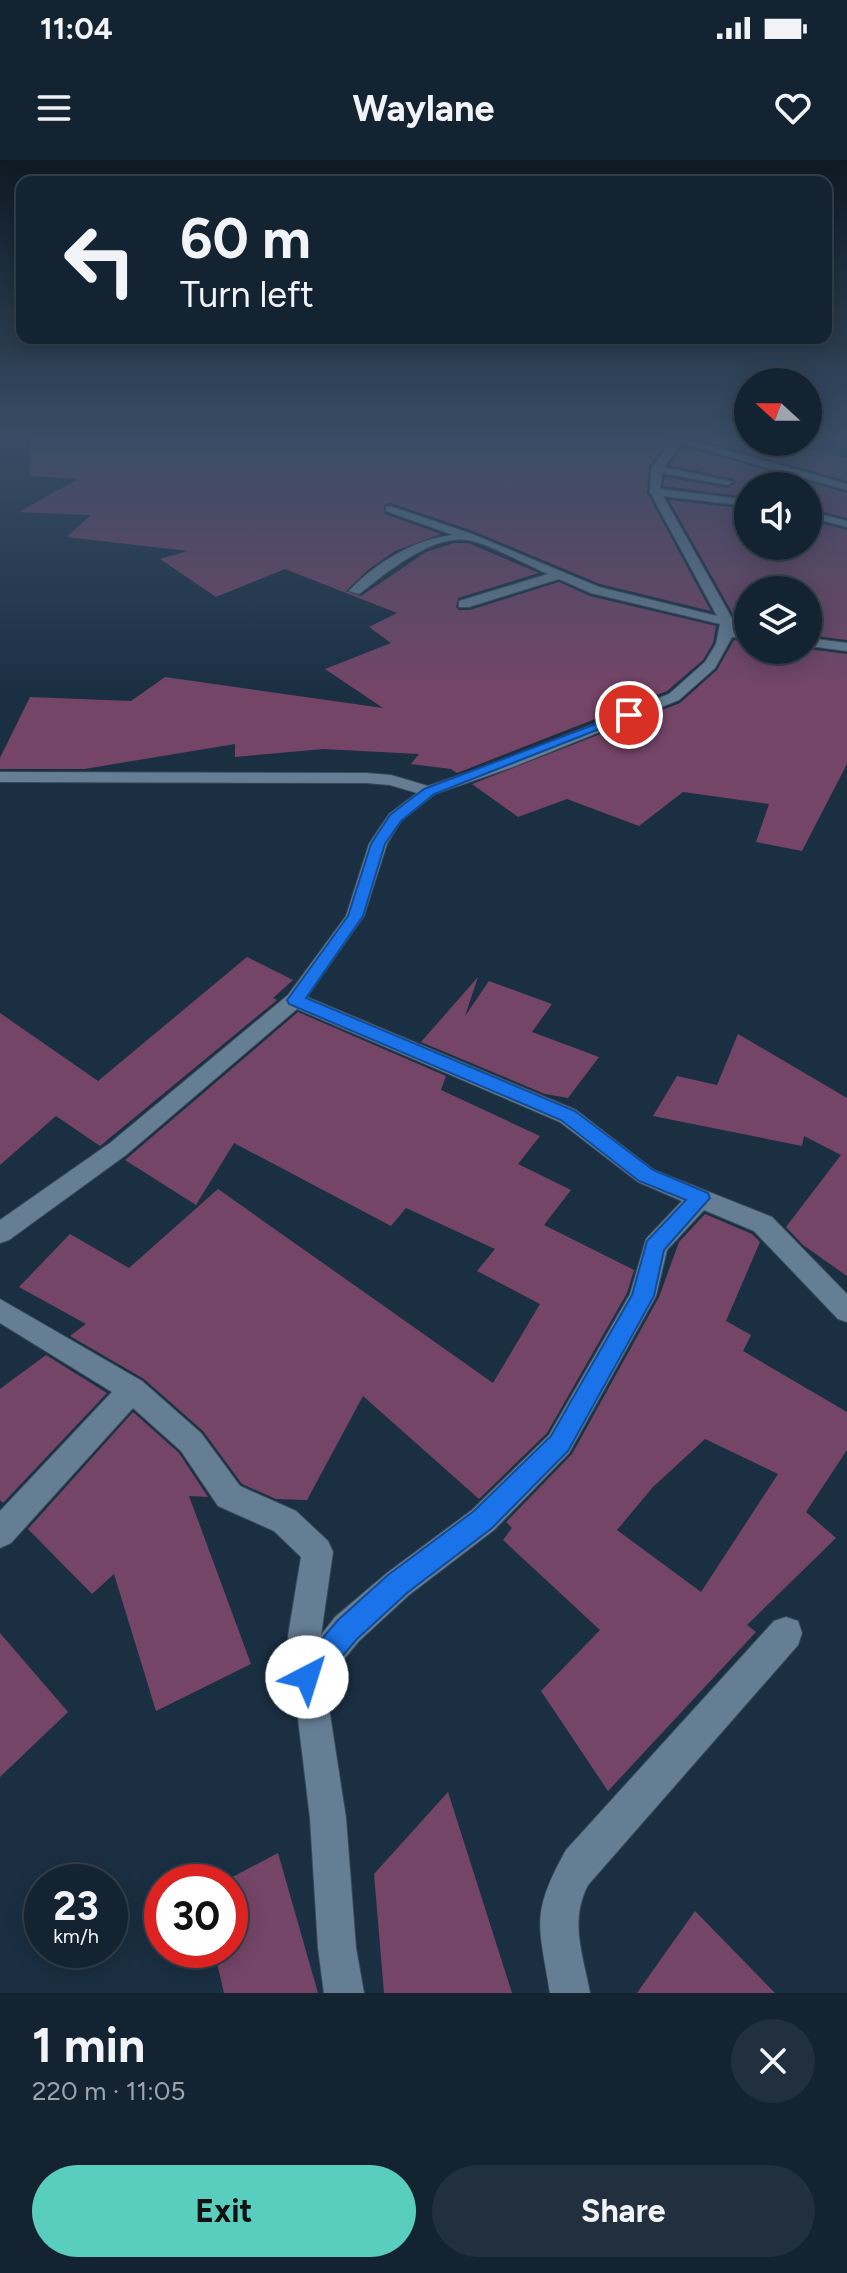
<!DOCTYPE html>
<meta charset="utf-8">
<style>
:root{--surface:#142332;--page:#212f3e;--text:#f1f3f6;--muted:#9da4ac;--line:#33404d;--accent:#59cebf}
body{margin:0;font-family:Figtree,sans-serif;background:var(--page);color:var(--text);height:100vh;display:flex;flex-direction:column;font-size:30px;white-space:nowrap}
*{box-sizing:border-box;margin:0}
p{font-size:26px;color:var(--muted)}
.icon{flex:none;width:44px;height:44px;fill:none;stroke:currentColor;stroke-width:2;stroke-linecap:round;stroke-linejoin:round}
.map{position:relative;height:1833px;overflow:hidden}
.side{display:flex;flex-direction:column;background:var(--surface);flex:1}
.side>*{flex:none}
.hud{position:absolute;left:16px;top:16px;width:816px;height:168px;border-radius:16px;box-shadow:0 4px 20px #0003,0 0 0 2px var(--line);background:#142332;color:var(--text);overflow:hidden}
.needle{width:52px;rotate:291deg}
.buttons{position:absolute;left:734px;top:208px;display:grid;gap:16px}
.buttons a{display:grid;place-items:center;width:88px;height:88px;border-radius:50%;background:var(--surface);box-shadow:0 4px 20px #0003,0 0 0 2px var(--line);font-size:40px}
.speed{position:absolute;left:24px;top:1704px;display:flex;gap:16px;font-size:40px;font-weight:700;text-align:center}
.speed>*{display:grid;place-content:center;width:104px;height:104px;border-radius:50%;background:var(--surface);box-shadow:0 4px 20px #0003,0 0 0 2px var(--line);line-height:1}
.speed small{font-size:20px;font-weight:400}
.speed .limit{border:12px solid #d22;background:#fff;color:#111}
.pin{position:absolute;display:grid;place-items:center;width:68px;height:68px;color:#fff;margin:-34px;border:4px solid #fff;border-radius:50%;box-shadow:0 2px 8px #0007}
.me{position:absolute;width:88px;margin:-44px;rotate:40deg;stroke-linejoin:round;filter:drop-shadow(0 0 6px #0008)}
.turn{display:flex;align-items:center;gap:28px;height:168px;padding:0 32px;font-size:36px}
.turn .icon{width:104px;height:104px;stroke-width:2.5}
.turn b{display:block;font-size:56px;line-height:68px}
.round{display:grid;place-items:center;flex:none;width:84px;height:84px;border-radius:42px;background:var(--page)}
.overview{display:flex;align-items:center;justify-content:space-between;height:136px;padding:0 32px}
h1{font-size:48px;font-weight:700;line-height:60px}
.primary-button{display:flex;gap:16px;margin-top:auto;padding:16px 32px}
.primary-button a{flex:1;height:92px;border-radius:48px;background:var(--accent);color:#111;font-size:32px;font-weight:700;line-height:92px;text-align:center}
.primary-button a+a{background:var(--page);color:var(--text)}
.status{display:flex;justify-content:space-between;align-items:center;height:56px;padding:0 40px;background:var(--surface);direction:ltr}
.status svg{height:22px;fill:currentColor}
header{display:flex;justify-content:space-between;align-items:center;height:104px;padding:0 32px;background:var(--surface);font-size:36px;font-weight:700}
.map>svg:first-child{display:block}
.building{fill:#754568;fill-rule:evenodd}
.lines{fill:none;stroke-linecap:round;stroke-linejoin:round}
.minor-casing{stroke:#384a5a;stroke-width:2}
.minor{fill:#667e94;fill-rule:evenodd}
.route{fill:#1a73e8;stroke:#114b97;stroke-width:2}
</style>
<div class="status"><b>11:04</b><svg viewBox="0 0 49 12"><path d="M0 12V9h3v3zM5 12V6h3v6zM10 12V3h3v9zM15 12V0h3v12zM26 1h20v11H26zM47 4h2v5h-2z"/></svg></div>
<header><svg class="icon" aria-label="menu" viewBox="0 0 24 24"><path d="M4 6h16M4 12h16M4 18h16"/></svg>Waylane<svg class="icon" aria-label="heart" viewBox="0 0 24 24"><path d="M12 20l-8-8c-3-5 5-10 8-4 3-6 11-1 8 4z"/></svg></header>
<div class="map">
<svg width="847" height="1833" viewBox="0 0 847 1833">
<rect width="100%" height="100%" fill="#1a2f42"/>
<g class="building">
<path d="M31 279H670L649 307 647 333 711 451 600 424 473 371 391 343 384 345 385 354 441 374 395 391 369 409 346 431 361 436 426 392 454 383H468L539 413 458 438 456 447 459 450H470L559 422 590 436 716 466 713 483 703 500 667 531 457 613 451 609 411 604 419 594 323 589 235 597V584L84 609H0V598L30 537 131 541 165 517 383 548 325 509 391 483 369 467 397 453 285 409 216 437 160 399 188 391 67 377 91 355 19 352 78 319 30 316Z"/>
<path d="M697 279 777 282 847 298V321Z"/>
<path d="M682 286 847 333V358L808 348V326H748V337L663 326 665 317 727 328 736 323 734 319 669 305Z"/>
<path d="M669 340 748 349V386H808V360L847 370V480L808 475V430H748V468L736 466 737 461Z"/>
<path d="M734 480 748 482V490L808 489 847 494V604L802 691 756 682 769 644 683 632 639 666 567 639 518 657 472 624 680 543 717 510Z"/>
<path d="M247 797 293 820 273 838 277 840 100 986 56 956 0 1005V853L98 921Z"/>
<path d="M478 817 465 856 489 821 552 844 532 872 599 897 568 938 545 934 421 882Z"/>
<path d="M298 852 446 916 441 930 540 976 518 1004 571 1030 544 1065 634 1110 627 1133 547 1273 479 1339 363 1236 307 1340 276 1339 242 1324 203 1271 144 1219 70 1176 86 1164 19 1127 70 1074 129 1108 218 1029 493 1223 540 1144 477 1111 495 1089 406 1048 391 1066 234 983 196 1045 125 1000Z"/>
<path d="M738 874 847 938V1116L803 1085 786 1067 841 995 804 976 802 986 653 956 677 916 717 925Z"/>
<path d="M705 1054 752 1074 760 1082 726 1161 751 1175 743 1191 847 1252V1290L806 1352 836 1378 747 1465 756 1472 608 1631 541 1531 600 1470 503 1380 512 1368 506 1362 572 1294 659 1137 679 1082ZM705 1279 778 1314 701 1432 617 1370 653 1327Z"/>
<path d="M46 1195 107 1233 3 1343 0 1340V1229Z"/>
<path d="M133 1252 179 1293 208 1337 189 1336 251 1504 156 1551 114 1414 92 1434 28 1369Z"/>
<path d="M0 1473 68 1552 0 1617Z"/>
<path d="M448 1632 512 1833H384L374 1714Z"/>
<path d="M278 1693 318 1833H224L214 1790H230V1722H223Z"/>
<path d="M695 1751 775 1833H637Z"/>
</g>
<g class="lines">
<defs>
<g id="minor">
<path d="M673 279H687L847 324V330L681 283 664 307 733 322 728 325 662 313 660 329 748 340V346L663 336 734 462 733 469 748 471V479L732 477 715 508 679 540 513 607 435 634 401 661 387 684 364 756 307 837 576 950 654 1010 772 1057 847 1134V1162L838 1159 754 1071 704 1050 667 1090 656 1136 569 1293 494 1370 409 1435 359 1481 325 1522 346 1658 356 1788 364 1833H324L318 1788 310 1658 288 1476 301 1397 274 1371 218 1346 181 1291 133 1248 11 1383 0 1388V1351L112 1232 0 1163V1139L142 1221 201 1273 240 1326 296 1351 328 1381 333 1392 321 1475 335 1457 387 1413 472 1350 549 1275 630 1134 646 1079 682 1041 638 1022 560 962 297 849 126 995 9 1080 0 1083V1060L110 983 288 835 346 756 369 684 389 654 417 633 390 625 366 623 0 622V612L366 613 391 615 428 626 501 601 669 534 705 502 716 484 720 464 591 433 559 419 469 447H459V441L548 414C527 405 489 384 468 380 432 374 386 413 359 434L349 431C375 403 415 379 453 375L386 351V347L390 346 472 374 599 427 717 456 650 332 651 309Z"/>
<path d="M808 351 847 361V367L808 357Z"/>
<path d="M808 478 847 483V491L808 486Z"/>
<path d="M786 1457 798 1461 802 1473 798 1485 588 1725C569 1762 583 1794 590 1833H550C539 1764 530 1755 566 1690L774 1461Z"/>
</g>
</defs>
<use href="#minor" class="minor-casing"/>
<use href="#minor" class="minor"/>
</g>
<linearGradient id="sky" x2="0" y2="1"><stop stop-color="#0e1a24"/><stop offset="0.52" stop-color="#384d65"/><stop offset="1" stop-color="#384d65" stop-opacity="0"/></linearGradient>
<rect width="847" height="535" fill="url(#sky)"/>
<path class="route" d="M625 553 635 555 434 634 401 661 385 684 363 756 306 838 575 951 653 1010 708 1033 710 1038 664 1090 654 1136 568 1291 492 1368 407 1433 357 1479 316 1527 307 1531 297 1527 293 1517 297 1508 338 1460 388 1415 474 1351 551 1276 632 1135 647 1081 686 1040 639 1021 561 960 289 844 287 840 348 756 371 684 390 655 424 629Z"/>
</svg>
<div class="buttons">
<a><svg class="needle" viewBox="-14 -14 28 28"><path d="M0-13l5 13h-10z" fill="#e53935"/><path d="M0 13l5-13h-10z" fill="#9da4ac"/></svg></a>
<a><svg class="icon" aria-label="sound" viewBox="0 0 24 24"><path d="M4 9h4l5-4v14l-5-4H4zM17 9q2 3 0 6"/></svg></a>
<a><svg class="icon" aria-label="layers" viewBox="0 0 24 24"><path d="M12 4l9 5-9 5-9-5zM3 14l9 5 9-5"/></svg></a>
</div>
<div class="speed"><div>23<small>km/h</small></div><div class="limit">30</div></div>
<div class="pin" style="left:629px;top:555px;background:#d93025"><svg class="icon" aria-label="arrive" viewBox="0 0 24 24"><path d="M6 21V4h12l-3 4 3 4H6"/></svg></div>
<svg class="me" style="left:307px;top:1517px" viewBox="-20 -20 40 40"><circle r="19" fill="#fff"/><path d="M0-13L10 11 0 6-10 11z" fill="#1a73e8"/></svg>
<div class="hud">
<div class="turn"><svg class="icon" aria-label="left" viewBox="0 0 24 24"><path d="M17 20v-9H6M10 6l-5 5 5 5"/></svg><div><b>60 m</b>Turn left</div></div>
</div>
</div>
<section class="side">
<div class="overview"><div><h1>1 min</h1><p>220 m · 11:05</p></div><a class="round"><svg class="icon" aria-label="close" viewBox="0 0 24 24"><path d="M6 6l12 12M18 6L6 18"/></svg></a></div>
<div class="primary-button"><a>Exit</a><a>Share</a></div>
</section>
